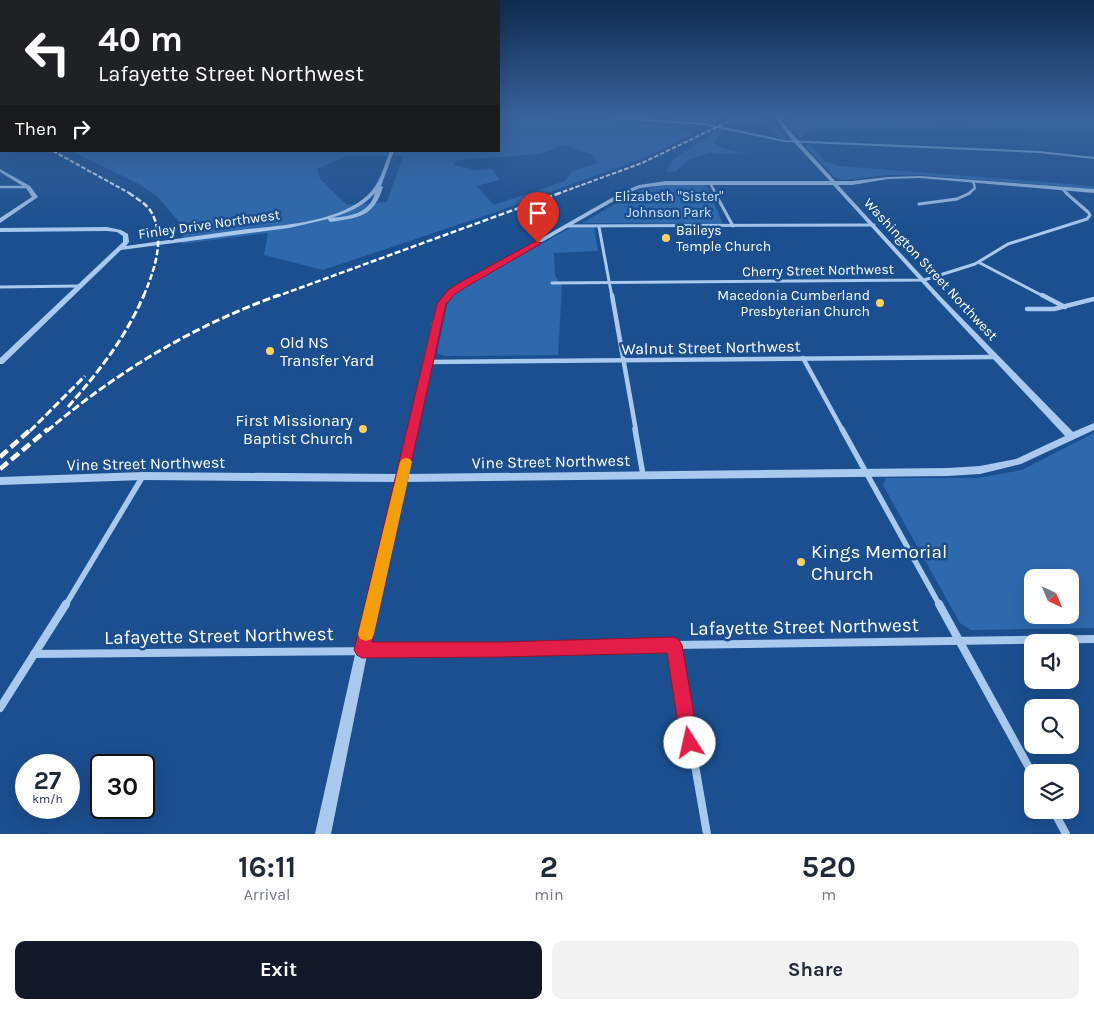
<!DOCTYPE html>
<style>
:root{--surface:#fff;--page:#f2f2f3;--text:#1f2937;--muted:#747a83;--accent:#111827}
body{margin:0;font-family:Karla,sans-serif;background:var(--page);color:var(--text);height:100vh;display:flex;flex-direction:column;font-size:19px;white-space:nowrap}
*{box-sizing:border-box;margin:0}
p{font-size:16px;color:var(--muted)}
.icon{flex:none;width:28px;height:28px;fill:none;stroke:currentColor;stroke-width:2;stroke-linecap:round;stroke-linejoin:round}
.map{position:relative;height:834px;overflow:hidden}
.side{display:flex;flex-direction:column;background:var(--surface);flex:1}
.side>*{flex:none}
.guide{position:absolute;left:0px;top:0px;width:500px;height:152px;box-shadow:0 5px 20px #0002;background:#202124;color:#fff;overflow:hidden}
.needle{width:32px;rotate:136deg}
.controls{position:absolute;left:1024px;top:569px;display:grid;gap:10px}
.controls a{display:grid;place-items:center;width:55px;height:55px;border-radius:10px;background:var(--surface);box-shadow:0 5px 20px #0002;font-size:25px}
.speed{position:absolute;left:15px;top:754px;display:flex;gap:10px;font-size:25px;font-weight:700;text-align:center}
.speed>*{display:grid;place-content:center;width:65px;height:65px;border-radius:50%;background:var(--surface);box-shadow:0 5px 20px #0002;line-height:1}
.speed small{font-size:12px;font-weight:400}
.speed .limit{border:2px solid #111;border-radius:8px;background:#fff;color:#111}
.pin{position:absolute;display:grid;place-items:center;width:42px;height:42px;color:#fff;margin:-51px -21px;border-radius:50% 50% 50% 0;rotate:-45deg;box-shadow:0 0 5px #0007}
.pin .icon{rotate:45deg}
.me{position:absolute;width:55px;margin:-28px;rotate:350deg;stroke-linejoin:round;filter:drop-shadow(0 0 4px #0008)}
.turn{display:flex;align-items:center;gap:18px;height:105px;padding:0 15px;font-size:22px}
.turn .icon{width:65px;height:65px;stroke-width:2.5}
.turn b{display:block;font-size:35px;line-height:42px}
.then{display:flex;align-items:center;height:48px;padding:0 15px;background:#0003;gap:10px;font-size:19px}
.eta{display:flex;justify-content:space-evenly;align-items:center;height:85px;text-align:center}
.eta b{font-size:30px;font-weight:700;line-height:35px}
.primary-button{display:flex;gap:10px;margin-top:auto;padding:10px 15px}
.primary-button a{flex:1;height:58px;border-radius:10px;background:var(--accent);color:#fff;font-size:20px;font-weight:700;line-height:58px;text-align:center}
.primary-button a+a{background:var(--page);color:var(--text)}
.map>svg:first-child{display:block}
.green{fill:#2e69ad;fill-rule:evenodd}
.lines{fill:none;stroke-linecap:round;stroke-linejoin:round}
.stream{stroke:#9cc4f0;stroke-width:2}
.minor-far4{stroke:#a9c9ee;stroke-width:2.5}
.minor-far3{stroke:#a9c9ee;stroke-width:3}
.minor-far2{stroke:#a9c9ee;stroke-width:4.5}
.minor-far1{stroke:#a9c9ee;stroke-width:5.5}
.minor{stroke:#a9c9ee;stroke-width:8}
.tertiary{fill:#a9c9ee;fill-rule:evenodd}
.rail-far3{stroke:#fff;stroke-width:2;stroke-dasharray:4.5 2;stroke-linecap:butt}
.rail-far2{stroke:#fff;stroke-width:2.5;stroke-dasharray:6 2.5;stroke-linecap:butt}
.rail-far1{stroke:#fff;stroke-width:3;stroke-dasharray:8 3;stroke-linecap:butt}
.rail{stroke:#fff;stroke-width:4.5;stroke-dasharray:10 4.5;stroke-linecap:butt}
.route{fill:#e11d48;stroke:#92132f}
.slow{fill:#f59e0b}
.poi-dot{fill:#ffd166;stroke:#1b4f8f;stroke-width:2}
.labels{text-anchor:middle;stroke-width:5;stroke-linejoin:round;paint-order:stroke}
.far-park-label{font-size:14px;fill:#cfe3fa;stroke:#1b4f8f}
.far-street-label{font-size:14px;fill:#fff;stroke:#1b4f8f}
.far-poi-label{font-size:14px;fill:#fff;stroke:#1b4f8f;text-anchor:start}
.poi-label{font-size:16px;fill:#fff;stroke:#1b4f8f;text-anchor:start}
.street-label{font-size:16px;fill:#fff;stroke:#1b4f8f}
.near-poi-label{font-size:19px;fill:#fff;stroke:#1b4f8f;text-anchor:start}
.near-street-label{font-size:19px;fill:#fff;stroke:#1b4f8f}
</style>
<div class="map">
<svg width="1094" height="834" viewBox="0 0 1094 834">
<rect width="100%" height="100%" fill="#1b4f8f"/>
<g class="green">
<path d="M499 115H537L667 126 694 133 652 155 490 214 323 270 264 255 268 233 181 244 184 228 157 196 137 183 72 151H499ZM565 145 591 154 598 163 572 171 565 181 494 205 477 186 499 180 493 169 475 170 454 165 457 160 540 154ZM347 156H403L387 202 347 205 320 179 317 169Z"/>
<path d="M625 115H730L712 123Z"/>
<path d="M749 115C771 115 774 123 787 139L779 138 767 124 757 122 728 125Z"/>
<path d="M789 115H1094V131L962 127 831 128 814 129 803 133V137L801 138 785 118Z"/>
<path d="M719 129H724L714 143 722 148 748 154 710 153 689 159 675 172 666 171 674 159Z"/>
<path d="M805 145H811L824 161 840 166 1094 186V189L921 175H888L843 180 834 177Z"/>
<path d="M666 185H704L707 187 723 224 582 223 634 193 644 189Z"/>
<path d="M570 228H594L598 251 554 253 555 275 562 286 558 355 445 356 437 353 447 305 456 292Z"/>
<path d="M1094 433V628L971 630 960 623 883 485 886 478H977L1022 470ZM1032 578H1070V615H1032Z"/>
</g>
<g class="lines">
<path class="stream" d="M573 115 704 124 784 141 1039 152 1094 158"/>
<g class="minor-far4">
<path d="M710 183 716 194"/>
<path d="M0 187H28"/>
<path d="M1061 188 1068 194"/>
<path d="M968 194 975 188 973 181"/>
</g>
<g class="minor-far3">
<path d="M715 193 733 226"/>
<path d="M919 204 957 199 970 193"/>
<path d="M566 226 874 225"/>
<path d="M599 227 612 297"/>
<path d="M980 263 1045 297"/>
<path d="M552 283 924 280 975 264 1008 244 1087 219 1090 215 1088 212 1066 193"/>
<path d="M0 287 80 286"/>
</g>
<g class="minor-far2">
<path d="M612 295 636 431"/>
<path d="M1042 295 1065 307"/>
<path d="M1027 309H1054L1094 299"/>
<path d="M803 358 843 431"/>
<path d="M428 362 995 357"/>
</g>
<g class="minor-far1">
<path d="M635 429 643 475"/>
<path d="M842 429 940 606"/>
<path d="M65 606 143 476"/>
</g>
<g class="minor">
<path d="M939 604 1032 773"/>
<path d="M674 645 707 834"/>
<path d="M34 654 503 650 674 645 1094 639"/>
<path d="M0 708 66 604"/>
<path d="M1053 810 1066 834"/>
</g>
<g class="tertiary">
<path d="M777 115H781L780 119 795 137 835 181H852L888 177 920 176 1094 189V193L920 178 888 179 852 185H838L941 297 1073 432 1094 423V430L1021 464 980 474 948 476 406 482 368 650 331 834H315L356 650 396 482 143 480 0 485V477L143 472 398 474 432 323 439 304 449 291 622 192 639 185 666 181H830L791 139 776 119ZM666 185H833L937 299 1065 436 1016 459 980 466 948 468 408 474 440 323 445 304 453 293 626 194 640 188Z"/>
<path d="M390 151H394L381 186 383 187C374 217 358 218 330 222L328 219 289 228 121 250 3 364H0V358L123 242V236L117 232 107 231 0 232V228L107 227 121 230 128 234 129 242 126 246C164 241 202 235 240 230 280 225 336 224 368 195 380 184 384 166 390 151ZM375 193C369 214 351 216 331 218 348 213 364 206 375 193Z"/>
<path d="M0 169 30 186 38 197 0 223V218L32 197 26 188 0 172Z"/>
</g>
<g class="rail-far3">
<path d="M53 151 131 194"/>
<path d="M557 194 642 163 742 115"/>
</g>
<g class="rail-far2">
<path d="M129 193C136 198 145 203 150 210 167 236 154 272 143 297"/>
<path d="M275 297 560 193"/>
</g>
<g class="rail-far1">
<path d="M68 407C100 370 124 340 144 295"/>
<path d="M30 431 85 376"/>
<path d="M47 431C118 371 191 327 279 295"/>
</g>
<g class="rail">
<path d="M0 457 31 429"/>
<path d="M0 469 48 429"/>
</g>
</g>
<linearGradient id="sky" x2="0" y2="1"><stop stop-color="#0f2b4f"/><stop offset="0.5" stop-color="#39639b"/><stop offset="1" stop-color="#39639b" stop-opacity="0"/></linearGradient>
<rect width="1094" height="232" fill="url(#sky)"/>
<path class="route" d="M536 241 542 243 466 287 455 294 446 304 372 642H503L674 637 679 640 682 645 699 743 697 750 690 752 684 750 681 743 667 653 503 657 362 658 357 655 354 650 437 304 448 290 459 283Z"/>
<path class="slow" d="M406 458 410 459 412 462 374 634 372 639 366 641 360 639 358 634 400 462 402 459Z"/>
<g class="poi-dot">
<circle cx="666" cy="238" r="5"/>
<circle cx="880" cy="303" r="5"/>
<circle cx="270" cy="351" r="5"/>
<circle cx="363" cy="429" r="5"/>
<circle cx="801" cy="562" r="5"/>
</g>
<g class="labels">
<g class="far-park-label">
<text x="669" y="201">Elizabeth "Sister"<tspan x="669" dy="16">Johnson Park</tspan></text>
</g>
<g class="far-street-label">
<text transform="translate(209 224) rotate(-8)" y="5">Finley Drive Northwest</text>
<text transform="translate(931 269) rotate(47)" y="5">Washington Street Northwest</text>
<text transform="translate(818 270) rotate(-1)" y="5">Cherry Street Northwest</text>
</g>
<g class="far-poi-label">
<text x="676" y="235">Baileys<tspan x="676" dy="16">Temple Church</tspan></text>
<text x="870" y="300" text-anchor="end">Macedonia Cumberland<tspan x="870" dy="16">Presbyterian Church</tspan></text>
</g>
<g class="poi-label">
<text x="280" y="348">Old NS<tspan x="280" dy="18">Transfer Yard</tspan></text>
<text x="353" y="426" text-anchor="end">First Missionary<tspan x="353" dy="18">Baptist Church</tspan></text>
</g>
<g class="street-label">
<text transform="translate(711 347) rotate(-1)" y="6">Walnut Street Northwest</text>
<text transform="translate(551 461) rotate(-1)" y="6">Vine Street Northwest</text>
<text transform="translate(146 463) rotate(-1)" y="6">Vine Street Northwest</text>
</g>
<g class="near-poi-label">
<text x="811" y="558">Kings Memorial<tspan x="811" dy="22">Church</tspan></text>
</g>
<g class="near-street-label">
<text transform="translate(804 626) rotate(-1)" y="7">Lafayette Street Northwest</text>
<text transform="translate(219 635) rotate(-1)" y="7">Lafayette Street Northwest</text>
</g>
</g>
</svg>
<div class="controls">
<a><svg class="needle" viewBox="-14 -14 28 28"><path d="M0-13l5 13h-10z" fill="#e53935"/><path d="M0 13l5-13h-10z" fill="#747a83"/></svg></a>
<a><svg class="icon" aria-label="sound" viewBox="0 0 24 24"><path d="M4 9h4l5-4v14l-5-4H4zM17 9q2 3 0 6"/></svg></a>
<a><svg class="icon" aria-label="search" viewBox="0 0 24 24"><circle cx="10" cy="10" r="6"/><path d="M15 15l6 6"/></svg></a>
<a><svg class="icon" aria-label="layers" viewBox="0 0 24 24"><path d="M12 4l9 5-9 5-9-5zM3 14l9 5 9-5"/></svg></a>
</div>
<div class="speed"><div>27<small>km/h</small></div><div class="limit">30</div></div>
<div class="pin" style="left:538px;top:243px;background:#d93025"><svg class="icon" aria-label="arrive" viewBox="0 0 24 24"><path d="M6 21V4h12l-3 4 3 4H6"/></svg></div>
<svg class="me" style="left:690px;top:743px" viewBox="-20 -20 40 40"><circle r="19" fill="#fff"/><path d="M0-13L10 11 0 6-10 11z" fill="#e11d48"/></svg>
<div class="guide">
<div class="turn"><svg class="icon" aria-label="left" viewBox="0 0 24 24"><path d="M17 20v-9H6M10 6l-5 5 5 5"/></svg><div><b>40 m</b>Lafayette Street Northwest</div></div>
<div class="then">Then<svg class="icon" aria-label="right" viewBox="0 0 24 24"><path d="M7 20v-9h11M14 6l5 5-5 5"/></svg></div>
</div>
</div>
<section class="side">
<div class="eta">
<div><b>16:11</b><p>Arrival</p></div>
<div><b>2</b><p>min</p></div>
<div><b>520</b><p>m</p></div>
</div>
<div class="primary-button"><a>Exit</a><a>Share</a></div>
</section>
